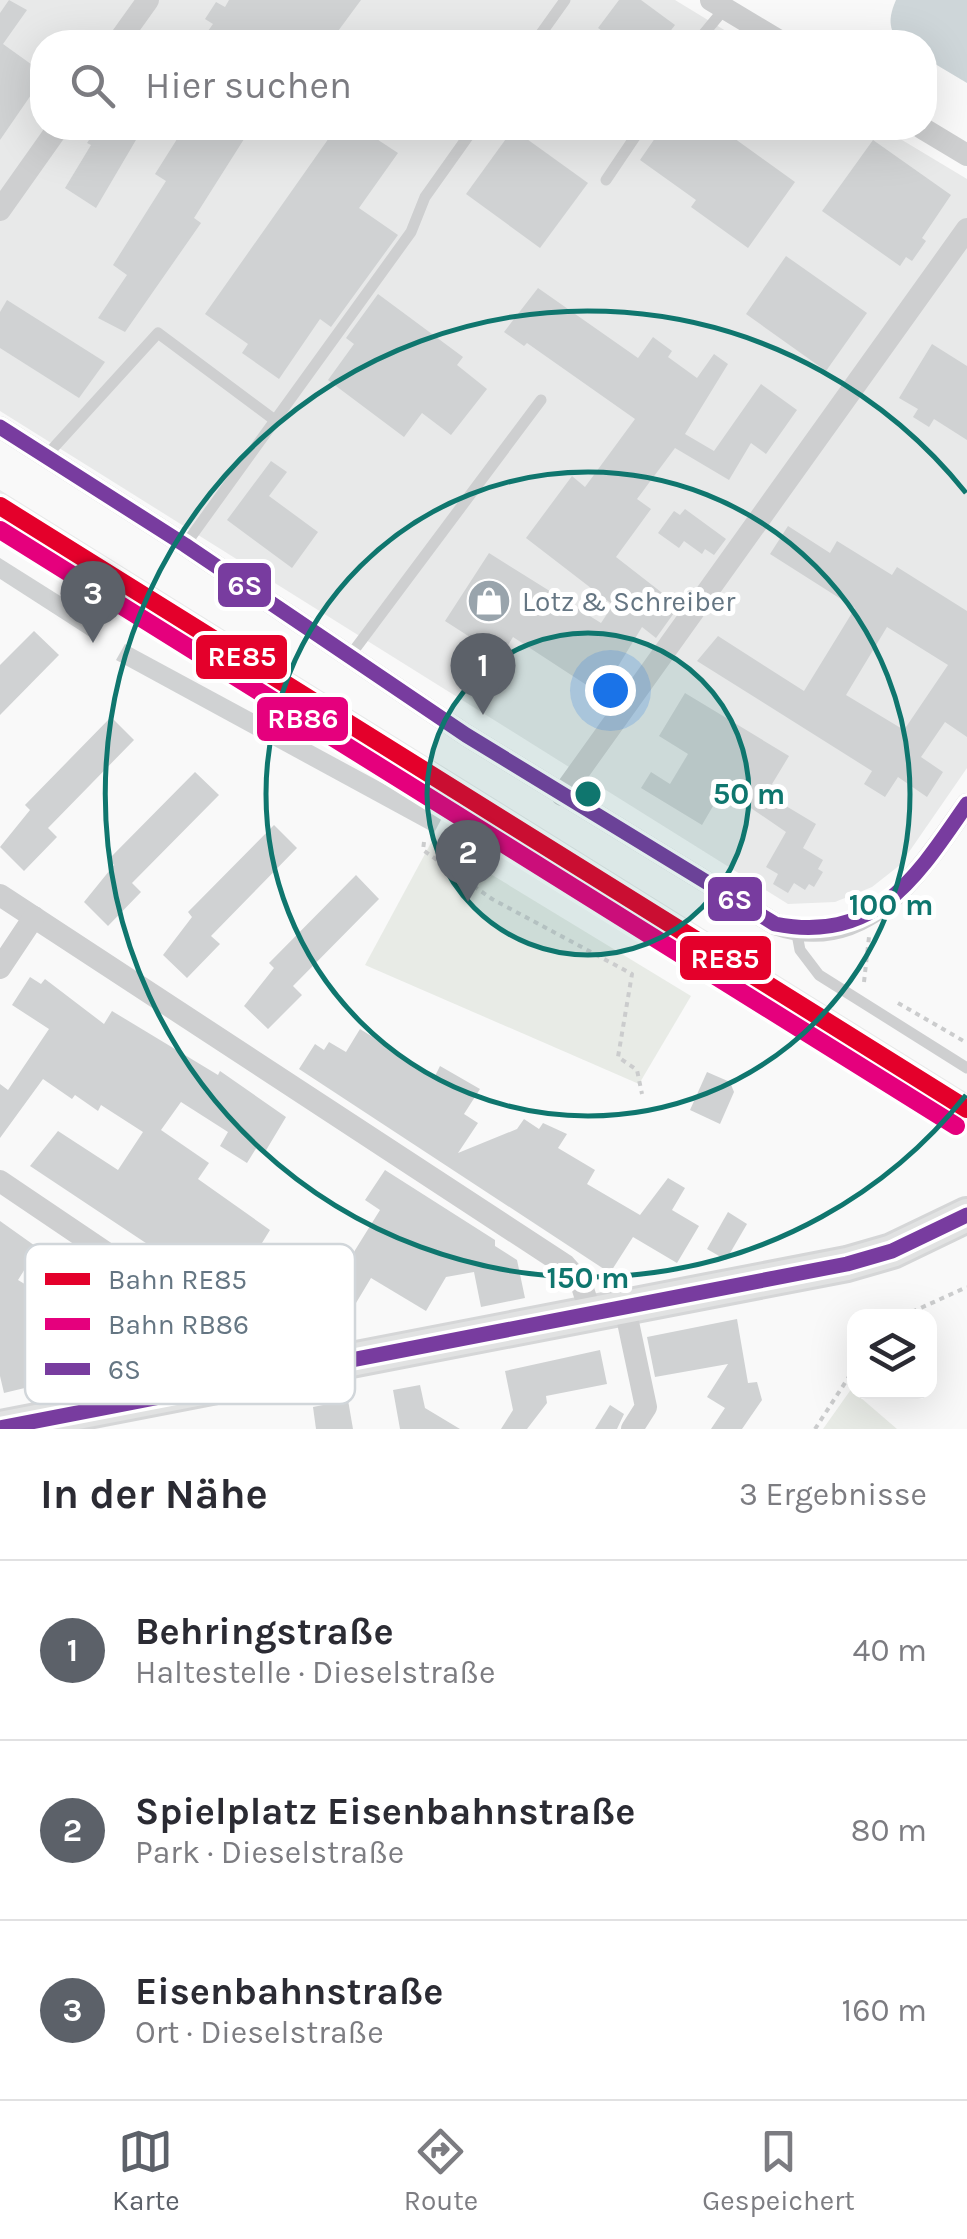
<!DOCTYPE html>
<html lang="de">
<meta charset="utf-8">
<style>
body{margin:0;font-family:Karla,sans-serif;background:#f2f2f3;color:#2b2b33}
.controls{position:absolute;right:30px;bottom:30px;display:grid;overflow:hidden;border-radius:20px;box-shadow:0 10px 40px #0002}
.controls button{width:90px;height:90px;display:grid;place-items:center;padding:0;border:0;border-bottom:2px solid #e1e1e2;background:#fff;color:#2b2b33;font:50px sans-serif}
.you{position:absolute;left:610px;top:690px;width:35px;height:35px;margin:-25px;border:8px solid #fff;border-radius:50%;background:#1a73e8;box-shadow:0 0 0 15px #1a73e833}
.badge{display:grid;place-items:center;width:65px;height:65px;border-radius:50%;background:#5c6169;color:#fff;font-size:32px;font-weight:700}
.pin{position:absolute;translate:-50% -82px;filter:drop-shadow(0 2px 5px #0008)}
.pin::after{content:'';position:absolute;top:52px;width:35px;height:30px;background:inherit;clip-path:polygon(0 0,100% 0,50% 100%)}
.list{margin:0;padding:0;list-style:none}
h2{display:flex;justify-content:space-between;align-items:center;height:130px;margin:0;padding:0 40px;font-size:42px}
h2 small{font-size:32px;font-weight:400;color:#7c7c81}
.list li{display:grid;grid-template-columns:65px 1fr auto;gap:30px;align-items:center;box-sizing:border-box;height:180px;padding:0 40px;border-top:2px solid #e1e1e2}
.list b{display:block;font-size:38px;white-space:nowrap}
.list p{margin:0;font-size:32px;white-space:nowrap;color:#7c7c81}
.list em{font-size:32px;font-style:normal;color:#7c7c81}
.icon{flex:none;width:55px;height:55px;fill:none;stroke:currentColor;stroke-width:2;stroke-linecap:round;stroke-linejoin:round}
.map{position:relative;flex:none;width:967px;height:1429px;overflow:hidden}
.search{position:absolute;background:#fff;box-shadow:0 10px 40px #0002;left:30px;right:30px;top:30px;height:110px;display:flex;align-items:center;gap:25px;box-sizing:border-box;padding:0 35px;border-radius:40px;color:#7c7c81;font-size:38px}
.sheet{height:670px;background:#fff}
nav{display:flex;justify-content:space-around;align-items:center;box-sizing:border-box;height:140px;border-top:2px solid #e1e1e2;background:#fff;font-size:28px;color:#7c7c81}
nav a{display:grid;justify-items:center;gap:5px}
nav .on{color:#5c6169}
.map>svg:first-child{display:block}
</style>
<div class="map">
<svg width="967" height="1429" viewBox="0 0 967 1429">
<rect width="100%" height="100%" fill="#f9f9f9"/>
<!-- built -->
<g fill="#e8e9e9">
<path d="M0,0H675L744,42H42V128H882L967,179V768L900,865L872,887L835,902L788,904L0,411Z"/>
<path d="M0,490L967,1093V1127L0,525Z"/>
</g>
<!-- green -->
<g fill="#e8ebe6">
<path d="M433,839L691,996L639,1084L365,965Z"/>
<path d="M852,1388L854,1392L897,1429H823Z"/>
</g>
<!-- water -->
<path fill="#ced6d9" d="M896,0H967V83L925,58L924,42H901C887,30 889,16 896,0Z"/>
<!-- building -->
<g fill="#d0d2d3" fill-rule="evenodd">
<path d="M9,0L27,10L3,44L42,72V79L0,140V13Z"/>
<path d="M229,0H361L330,42H243L228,33L222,42H200L213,24L205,19L216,2L225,7Z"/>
<path d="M619,0H641L675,25L662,42H618L598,28Z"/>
<path d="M97,128H143L96,208L65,188L91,145L87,143Z"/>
<path d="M184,128H251L194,218L201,223L125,332L98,318L127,275L113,265L166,181L155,174Z"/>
<path d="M336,128H360L398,153L359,208L398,235L331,327L320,319L279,379L242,353L248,344L205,314Z"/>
<path d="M662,128H720L795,182L748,248L691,207L696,200L640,160Z"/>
<path d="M513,129L588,183L540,248L466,194Z"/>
<path d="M873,140L951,195L922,238L926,241L912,261L906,257L900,266L822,211Z"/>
<path d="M786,256L867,313L826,371L746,314Z"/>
<path d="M538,288L638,358L653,337L672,351L668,357L697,378L714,354L728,364L685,434L714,451L761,384L797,410L766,454L751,443L729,480L675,448L637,499L651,509L616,557L679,606L656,638L642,627L617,668L629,676L611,701L513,637L501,657L445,621L489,553L601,623L613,605L526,538L572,476L585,487L635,419L527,343L524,346L504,332Z"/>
<path d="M378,294L463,357L457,365L487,389L451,435L422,413L404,437L328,380L354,344L346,338Z"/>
<path d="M7,300L105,362L79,398L0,348V312Z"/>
<path d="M932,344L967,366V440L934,419L929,427L913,417L918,409L899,398Z"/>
<path d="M271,461L287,472L269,496L318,532L292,568L227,520Z"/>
<path d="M685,509L726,539L714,555L705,549L702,554L684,541L679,548L658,533L674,511L680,515Z"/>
<path d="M788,526L830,553L837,541L892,575L897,567L967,611V737L945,722L921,757L943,772L927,797L898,777L885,797L864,784L872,771L697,661L718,636L804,691L855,608L770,554ZM887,627L948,665L904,730L846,695Z"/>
<path d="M0,558L100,621L90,637L0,579Z"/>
<path d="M34,631L59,655L0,715V665Z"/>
<path d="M125,644L443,816L434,833L116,660Z"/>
<path d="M685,693L789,756L766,794L816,824L803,848L823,860L818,869L823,872L814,887L809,884L805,890L794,883L788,893L773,884L778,874L766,867L786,832L723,789L702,825L641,788L651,772L670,784L688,754L659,736Z"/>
<path d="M111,717L134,740L48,828L57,837L24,871L0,847L30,810L25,805Z"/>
<path d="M195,772L219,795L132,883L141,892L108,926L84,902L114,865L109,859Z"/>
<path d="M274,825L297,848L211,936L220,944L187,978L163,955L192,917L188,912Z"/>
<path d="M356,875L379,899L293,986L302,995L268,1029L244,1006L274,968L269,963Z"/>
<path d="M30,977L41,984L45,979L104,1024L112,1011L218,1075L220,1071L286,1117L265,1152L257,1147L247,1163L220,1146L228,1132L181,1102L161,1130L209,1163L198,1179L270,1230L262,1243L281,1261L250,1313L234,1303L252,1273L204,1245L188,1271L30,1166L58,1131L118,1170L143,1132L101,1105L98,1111L75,1095L72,1099L43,1079L0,1138V1084L8,1090L49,1029L12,1005Z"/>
<path d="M360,1029L435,1076L440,1066L480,1089L464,1114L478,1123L458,1153L517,1129L524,1119L539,1129L543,1123L567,1134L558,1148L595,1170L587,1184L640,1215L668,1178L685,1188L672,1210L699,1226L677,1263L633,1237L610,1273L299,1069L315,1044L324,1050L329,1042L346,1052Z"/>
<path d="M707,1072L730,1082L734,1092L720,1124L690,1110Z"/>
<path d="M385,1170L495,1240V1246L517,1260L525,1298L481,1307L474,1272L446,1277L426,1311L371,1278L341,1328L316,1313L380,1210L365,1200Z"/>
<path d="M728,1212L747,1224L726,1260L707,1249Z"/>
<path d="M0,1221L38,1248L18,1280L58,1304L25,1355L33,1386L4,1393L0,1376Z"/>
<path d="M737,1319L748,1383L757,1382L762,1400L742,1429H711L725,1408L707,1397L728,1364L655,1377L647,1337Z"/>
<path d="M600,1350L607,1384L546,1396L547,1403L527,1429H501L513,1410L505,1371Z"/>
<path d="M420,1385L425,1408L460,1429H400L393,1390Z"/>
<path d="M348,1400L353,1429H316L313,1407Z"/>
<path d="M610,1405L624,1414L617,1429H595Z"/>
</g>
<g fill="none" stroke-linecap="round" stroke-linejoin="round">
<!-- secondary casing -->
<g stroke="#d5d6d7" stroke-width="38">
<path id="secondary" d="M0,1428L847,1264L892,1251L967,1215"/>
</g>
<!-- path -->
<g stroke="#cbcccd" stroke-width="4" stroke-dasharray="5 5" stroke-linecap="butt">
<path d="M424,842L423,850L492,899L632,974L618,1057L637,1070L642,1094"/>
<path d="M864,982L869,937"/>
<path d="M898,1003L967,1043"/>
<path d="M903,1316L967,1287"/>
<path d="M815,1429L854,1369"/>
</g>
<!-- lane -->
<g stroke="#cecfd0" stroke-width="11">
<path d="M535,42L565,0"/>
<path d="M697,42L725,8"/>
<path d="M606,180L641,128"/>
<path d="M46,456L158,333L276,421"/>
<path d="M185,545L411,232L425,197L474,128"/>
<path d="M349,657L541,400"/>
<path d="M796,929L800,950L819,975L967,1068"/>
</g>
<!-- street -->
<g stroke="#cecfd0" stroke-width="22">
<path d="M711,0L781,42"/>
<path d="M118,42L148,0"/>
<path d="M922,128L967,155"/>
<path d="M0,210L58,128"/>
<path d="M0,427L185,545L466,735L775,924C868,956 922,869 967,804"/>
<path d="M562,795L967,229"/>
<path d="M0,895L565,1265L581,1283L591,1314"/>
<path d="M0,968L34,917"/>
<path d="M0,1181L225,1333L241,1356L248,1380"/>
<path d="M625,1308L646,1407L632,1429"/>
</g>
<!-- secondary -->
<use href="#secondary" stroke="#e1e2e2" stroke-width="32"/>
<!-- bus-1 casing -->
<g stroke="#fff" stroke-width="22">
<g id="bus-1">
<path d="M0,427L185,545L466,735L775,924C875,944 916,878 967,804"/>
<path d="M0,1428L847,1264L892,1251L967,1215"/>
</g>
</g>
<!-- bus-1 -->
<use href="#bus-1" stroke="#783c9f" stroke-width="15"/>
<!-- rail-1 casing -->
<g stroke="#fff" stroke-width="25">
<path id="rail-1" d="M0,506L967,1109"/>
</g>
<!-- rail-2 casing -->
<g stroke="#fff" stroke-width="25">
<path id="rail-2" d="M0,530L956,1126"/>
</g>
<!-- rail-1 -->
<use href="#rail-1" stroke="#e4002b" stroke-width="18"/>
<!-- rail-2 -->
<use href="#rail-2" stroke="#e5007d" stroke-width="18"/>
</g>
<!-- distance rings -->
<circle cx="588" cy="794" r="161" fill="#0f766e" fill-opacity=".12"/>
<g fill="none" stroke="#0f766e" stroke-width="5">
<circle cx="588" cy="794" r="161"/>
<circle cx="588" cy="794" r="322"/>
<path d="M966 1095A483 483 0 1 1 966 493"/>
</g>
<!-- icons -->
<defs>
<g id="shop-disc" transform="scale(2.25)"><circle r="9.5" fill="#99a4ac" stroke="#fff"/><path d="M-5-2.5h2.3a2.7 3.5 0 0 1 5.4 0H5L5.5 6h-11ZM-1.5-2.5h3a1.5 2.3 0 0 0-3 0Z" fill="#fff"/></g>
</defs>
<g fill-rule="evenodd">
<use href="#shop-disc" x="489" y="601"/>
</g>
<g text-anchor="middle" stroke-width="10" stroke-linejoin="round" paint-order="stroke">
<!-- poi labels -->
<g font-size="28" fill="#657683" stroke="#fff" text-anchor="start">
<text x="522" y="611">Lotz &amp; Schreiber</text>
</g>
</g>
<!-- legend -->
<rect x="25" y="1244" width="330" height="160" rx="15" fill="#fff" stroke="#d1d6da" stroke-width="2.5"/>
<rect x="45" y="1273" width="45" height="12" fill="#e4002b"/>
<rect x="45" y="1318" width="45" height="12" fill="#e5007d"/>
<rect x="45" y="1363" width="45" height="12" fill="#783c9f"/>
<g font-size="28" fill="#657683">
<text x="108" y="1289">Bahn RE85</text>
<text x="108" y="1334">Bahn RB86</text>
<text x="108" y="1379">6S</text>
</g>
<circle cx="588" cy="794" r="15" fill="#0f766e" stroke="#fff" stroke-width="5"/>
<g font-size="30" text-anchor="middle" font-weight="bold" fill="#0f766e" stroke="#fff" stroke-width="10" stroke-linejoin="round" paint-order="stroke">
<text x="749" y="804">50 m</text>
<text x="891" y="915">100 m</text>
<text x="588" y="1288">150 m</text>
</g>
<g stroke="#fff" stroke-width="4">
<rect x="216" y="561" width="57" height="48" rx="10" fill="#783c9f"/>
<rect x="194" y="633" width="95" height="48" rx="10" fill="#e4002b"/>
<rect x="255" y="695" width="95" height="48" rx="10" fill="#e5007d"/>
<rect x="706" y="875" width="58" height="48" rx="10" fill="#783c9f"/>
<rect x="678" y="934" width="95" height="48" rx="10" fill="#e4002b"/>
</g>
<g font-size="28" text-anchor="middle" font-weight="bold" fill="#fff">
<text x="245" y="595">6S</text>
<text x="242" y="666">RE85</text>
<text x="303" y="728">RB86</text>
<text x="735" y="909">6S</text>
<text x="725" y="968">RE85</text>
</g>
</svg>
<div class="controls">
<button><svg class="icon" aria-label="layers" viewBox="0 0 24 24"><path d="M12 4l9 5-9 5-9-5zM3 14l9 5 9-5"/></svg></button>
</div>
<div class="you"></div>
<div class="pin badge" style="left:483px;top:715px">1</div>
<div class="pin badge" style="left:468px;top:902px">2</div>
<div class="pin badge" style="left:93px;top:643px">3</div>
<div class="search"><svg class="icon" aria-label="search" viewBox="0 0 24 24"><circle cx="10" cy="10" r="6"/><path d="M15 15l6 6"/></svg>Hier suchen</div>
</div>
<section class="sheet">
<h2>In der Nähe<small>3 Ergebnisse</small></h2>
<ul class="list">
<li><span class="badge">1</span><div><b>Behringstraße</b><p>Haltestelle · Dieselstraße</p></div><em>40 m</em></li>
<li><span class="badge">2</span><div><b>Spielplatz Eisenbahnstraße</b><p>Park · Dieselstraße</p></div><em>80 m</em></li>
<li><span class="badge">3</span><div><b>Eisenbahnstraße</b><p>Ort · Dieselstraße</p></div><em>160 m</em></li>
</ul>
</section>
<nav>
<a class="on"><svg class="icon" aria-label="map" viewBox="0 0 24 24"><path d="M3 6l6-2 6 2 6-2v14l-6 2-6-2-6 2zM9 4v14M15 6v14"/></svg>Karte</a>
<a><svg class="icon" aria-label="directions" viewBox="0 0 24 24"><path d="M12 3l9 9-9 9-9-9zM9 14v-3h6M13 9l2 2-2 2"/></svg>Route</a>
<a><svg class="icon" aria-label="saved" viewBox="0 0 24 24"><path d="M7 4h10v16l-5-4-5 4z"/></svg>Gespeichert</a>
</nav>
